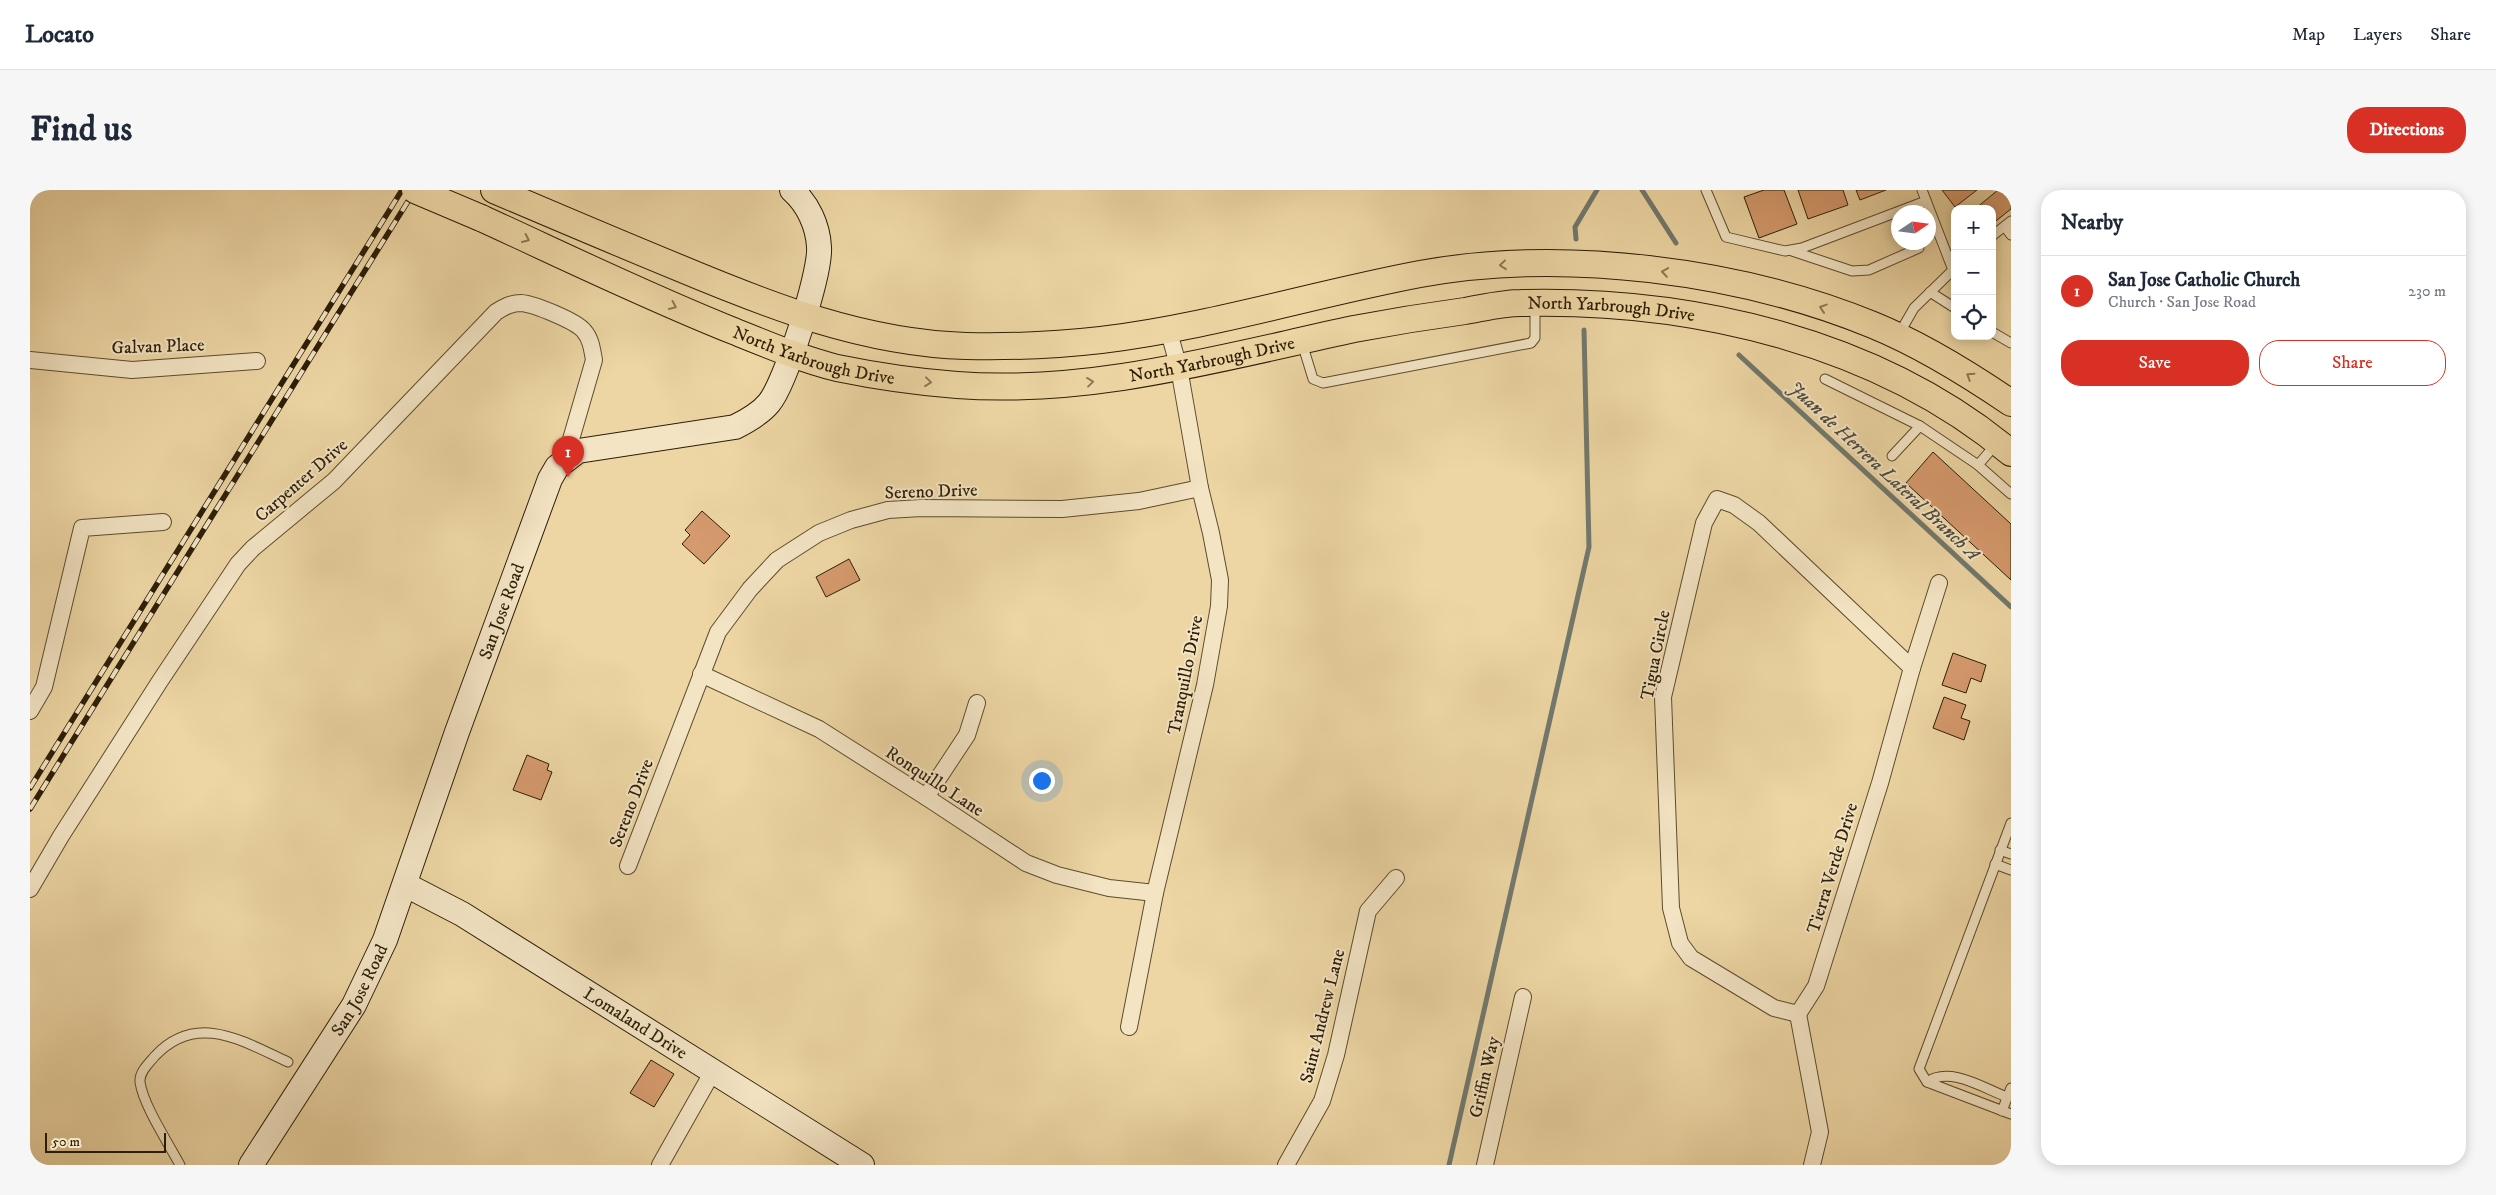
<!DOCTYPE html>
<meta charset="utf-8">
<style>
body{margin:0;font-family:"IM FELL DW Pica",serif;background:#f6f6f7;color:#1f2937}
.controls{position:absolute;right:15px;top:15px;display:grid;overflow:hidden;border-radius:10px;box-shadow:0 2px 12px #0003}
.controls button{width:45px;height:45px;display:grid;place-items:center;padding:0;border:0;border-bottom:1px solid #e0e1e3;background:#fff;color:#1f2937;font:25px sans-serif}
.compass{position:absolute;left:1861px;top:15px;width:45px;height:45px;border-radius:50%;background:#fff;box-shadow:0 2px 12px #0003;rotate:77deg}
.scale{position:absolute;left:15px;bottom:12px;width:121px;box-sizing:border-box;padding-left:5px;border:2px solid #2d1e07;border-top:0;font-size:14px;line-height:18px;white-space:nowrap;color:#2d1e07;-webkit-text-stroke:4px #f3e4c4;paint-order:stroke}
.you{position:absolute;left:1011px;top:590px;width:18px;height:18px;margin:-12px;border:4px solid #fff;border-radius:50%;background:#1a73e8;box-shadow:0 0 0 8px #1a73e833}
.badge{display:grid;place-items:center;width:32px;height:32px;border-radius:50%;background:#d93025;color:#fff;font-size:16px;font-weight:700}
.pin{position:absolute;translate:-50% -41px;filter:drop-shadow(0 1px 2px #0008)}
.pin::after{content:'';position:absolute;top:26px;width:18px;height:15px;background:inherit;clip-path:polygon(0 0,100% 0,50% 100%)}
.list{margin:0;padding:0;list-style:none}
h2{display:flex;justify-content:space-between;align-items:center;height:65px;margin:0;padding:0 20px;font-size:21px}
h2 small{font-size:16px;font-weight:400;color:#747a83}
.list li{display:grid;grid-template-columns:32px 1fr auto;gap:15px;align-items:center;box-sizing:border-box;height:70px;padding:0 20px;border-top:1px solid #e0e1e3}
.list b{display:block;font-size:19px;white-space:nowrap}
.list p{margin:0;font-size:16px;white-space:nowrap;color:#747a83}
.list em{font-size:16px;font-style:normal;color:#747a83}
.actions{display:flex;gap:10px;padding:15px 20px}
.actions a{flex:1;padding:11px 0;border:1px solid #d93025;border-radius:20px;text-align:center;font-size:18px;color:#d93025}
.actions .main{background:#d93025;color:#fff}
.icon{flex:none;width:28px;height:28px;fill:none;stroke:currentColor;stroke-width:2;stroke-linecap:round;stroke-linejoin:round}
.map{position:relative;flex:none;width:1981px;height:975px;overflow:hidden;border-radius:20px}
header{display:flex;align-items:center;gap:30px;box-sizing:border-box;height:70px;padding:0 25px;background:#fff;border-bottom:1px solid #e0e1e3}
header strong{font-size:24px}
nav{display:flex;gap:28px;margin-inline-start:auto;font-size:18px}
.intro{display:flex;align-items:center;justify-content:space-between;box-sizing:border-box;height:120px;padding:0 30px}
h1{margin:0;font-size:35px}
.button{padding:12px 22px;border-radius:20px;background:#d93025;color:#fff;font-size:18px;font-weight:700}
main{display:flex;gap:30px;padding:0 30px}
aside{flex:1;background:#fff;border-radius:20px;box-shadow:0 2px 12px #0003}
.map>svg:first-child{display:block}
</style>
<header>
<strong>Locato</strong>
<nav><a>Map</a><a>Layers</a><a>Share</a></nav>
</header>
<div class="intro"><h1>Find us</h1><a class="button">Directions</a></div>
<main>
<div class="map">
<svg width="1981" height="975" viewBox="0 0 1981 975">
<rect width="100%" height="100%" fill="#edd6a4"/>
<filter id="stains"><feTurbulence type="fractalNoise" baseFrequency=".004" numOctaves="4"/><feColorMatrix values="0 0 0 0 .2 0 0 0 0 .09 0 0 0 0 .02 0 0 0 .5 -.17"/></filter>
<radialGradient id="worn" r=".72"><stop offset=".6" stop-color="#630" stop-opacity="0"/><stop offset="1" stop-color="#630" stop-opacity=".3"/></radialGradient>
<g fill="none" stroke-linecap="round" stroke-linejoin="round">
<!-- stream -->
<g stroke="#72796e" stroke-width="5">
<path d="M1612,0L1646,53"/>
<path d="M1546,49L1545,37L1567,0"/>
<path d="M1709,165L1981,417"/>
<path d="M1419,975L1559,357L1554,140"/>
</g>
</g>
<!-- building -->
<g fill="#d59a6d" stroke="#2d1e07">
<path d="M1734,0H1754L1767,34L1729,48L1714,7Z"/>
<path d="M1768,0H1813L1818,15L1778,29Z"/>
<path d="M1826,0H1856L1830,10Z"/>
<path d="M1912,0H1947L1925,17Z"/>
<path d="M1968,0H1981V19L1962,34V19H1945Z"/>
<path d="M1903,262L1981,334V390L1876,293Z"/>
<path d="M672,321L700,346L674,374L652,354L660,345L655,340Z"/>
<path d="M819,369L830,390L796,407L786,387Z"/>
<path d="M1923,463L1956,475L1951,492L1941,488L1936,503L1912,495Z"/>
<path d="M1914,507L1936,515L1931,528L1940,531L1934,550L1903,538Z"/>
<path d="M497,565L519,574L517,580L522,582L511,610L483,600Z"/>
<path d="M621,870L644,884L624,917L600,903Z"/>
</g>
<g fill="none" stroke-linecap="round" stroke-linejoin="round">
<!-- lane casing -->
<g stroke="#5d4c2e" stroke-width="11">
<g id="lane">
<path d="M1676,0L1696,47L1755,61L1772,58L1896,11"/>
<path d="M1892,0L1923,80"/>
<path d="M1975,37L1981,45"/>
<path d="M1962,46L1981,31"/>
<path d="M1762,61L1822,81L1839,80L1889,58"/>
<path d="M1900,102L1925,118"/>
<path d="M1962,142L1981,153"/>
<path d="M1869,144L1884,118L1925,78"/>
<path d="M1272,153L1283,189L1293,193L1501,153L1505,148V116"/>
<path d="M1795,189L1890,236"/>
<path d="M1862,266L1890,236L1948,275L1966,254"/>
<path d="M1948,275L1981,304"/>
<path d="M1981,633L1889,879L1897,892L1981,924"/>
<path d="M1970,660L1981,664"/>
<path d="M1965,674L1981,680"/>
<path d="M1897,892C1920,876 1953,898 1977,907"/>
<path d="M1972,921L1981,898"/>
<path d="M150,975C139,954 113,915 110,892C109,882 119,873 125,866C167,821 214,852 258,872"/>
</g>
</g>
<!-- street casing -->
<g stroke="#5d4c2e" stroke-width="18">
<g id="street">
<path d="M0,170L102,180L227,171"/>
<path d="M671,484L789,539L896,607L996,673L1027,685L1079,698L1125,703"/>
<path d="M0,521L14,497L52,338L133,332"/>
<path d="M896,607L937,545L947,513"/>
<path d="M598,676L688,442L720,399L747,370L789,343L821,330L858,320L891,318L1032,319L1109,311L1170,298"/>
<path d="M0,699L31,646L130,491L208,374L223,358L304,291L466,122C474,117 481,113 491,113C504,114 546,131 554,141C561,149 562,159 564,170L535,270"/>
<path d="M1768,824L1744,818L1661,768L1650,753L1641,718L1633,507L1674,333L1687,309L1704,315L1729,333L1882,478"/>
<path d="M1099,837L1125,703L1175,495L1189,416L1190,390L1181,343L1170,298L1149,178L1138,139"/>
<path d="M630,975L682,883"/>
<path d="M1256,975L1292,911L1306,865L1338,721L1366,688"/>
<path d="M1455,975L1493,807"/>
<path d="M1782,975L1790,942L1768,824L1786,796L1850,593L1882,478L1909,393"/>
</g>
</g>
<!-- secondary casing -->
<g stroke="#2d1e07" stroke-width="26">
<g id="secondary">
<path id="s1" d="M376,695L432,724L832,975"/>
<path id="s2" d="M221,975L324,815L355,750L427,542L520,289L527,277L548,261L705,237C717,231 730,224 739,213C755,194 791,83 789,57C788,36 778,14 762,0"/>
</g>
</g>
<!-- primary casing -->
<g stroke="#2d1e07" stroke-width="28">
<g id="primary">
<path d="M464,0C525,26 586,52 647,77C740,116 834,153 936,156C981,157 1027,155 1071,150C1179,137 1284,104 1390,84C1533,58 1709,80 1843,135C1892,155 1937,183 1981,213"/>
<path id="s3" d="M451,28C534,66 616,106 701,140C736,154 771,169 807,178C846,186 887,192 927,195C1062,205 1193,167 1324,139C1361,132 1398,126 1435,121C1453,118 1472,113 1491,113C1662,109 1847,151 1981,263"/>
</g>
</g>
<!-- lane -->
<use href="#lane" stroke="#f3e4c4" stroke-width="9"/>
<!-- street -->
<use href="#street" stroke="#f3e4c4" stroke-width="16"/>
<!-- secondary -->
<use href="#secondary" stroke="#f3e4c4" stroke-width="24"/>
<!-- primary -->
<use href="#primary" stroke="#edd6a4" stroke-width="26"/>
<!-- rail casing -->
<g stroke="#2d1e07" stroke-width="5.5">
<g id="rail">
<path d="M0,598L372,0"/>
<path d="M0,619L385,0"/>
</g>
</g>
<!-- rail -->
<use href="#rail" stroke="#f3e4c4" stroke-width="4" stroke-dasharray="11" stroke-linecap="butt"/>
<!-- primary-bridge casing -->
<g stroke="#2d1e07" stroke-width="28" stroke-linecap="butt">
<path id="primary-bridge" d="M385,0L451,28"/>
</g>
<!-- primary-bridge -->
<use href="#primary-bridge" stroke="#edd6a4" stroke-width="26"/>
</g>
<!-- one-way arrows -->
<defs><path id="oneway-chevron" d="M-2-3.5L2.5 0L-2 3.5" fill="none" stroke-width="1.6" stroke-linecap="round" stroke-linejoin="round" transform="scale(1.25)"/></defs>
<g stroke="#8d7a56">
<use href="#oneway-chevron" transform="translate(496 49) rotate(25)"/>
<use href="#oneway-chevron" transform="translate(1473 75) rotate(174)"/>
<use href="#oneway-chevron" transform="translate(1635 82) rotate(-171)"/>
<use href="#oneway-chevron" transform="translate(643 116) rotate(25)"/>
<use href="#oneway-chevron" transform="translate(1793 118) rotate(-162)"/>
<use href="#oneway-chevron" transform="translate(1940 186) rotate(-147)"/>
<use href="#oneway-chevron" transform="translate(898 192) rotate(7)"/>
<use href="#oneway-chevron" transform="translate(1060 192) rotate(-7)"/>
</g>
<g text-anchor="middle" stroke-width="4" stroke-linejoin="round" paint-order="stroke">
<!-- street labels -->
<g font-size="18" fill="#2d1e07" stroke="#f3e4c4">
<text dy="6" stroke="none"><textPath href="#s3" startOffset="1170">North Yarbrough Drive</textPath></text>
<text transform="translate(128 156) rotate(-2)" y="6">Galvan Place</text>
<text dy="6" stroke="none"><textPath href="#s3" startOffset="361">North Yarbrough Drive</textPath></text>
<text dy="6" stroke="none"><textPath href="#s3" startOffset="765">North Yarbrough Drive</textPath></text>
<text transform="translate(271 290) rotate(-41)" y="6">Carpenter Drive</text>
<text transform="translate(901 301) rotate(-2)" y="6">Sereno Drive</text>
<text dy="6" stroke="none"><textPath href="#s2" startOffset="611">San Jose Road</textPath></text>
<text transform="translate(1625 465) rotate(-79)" y="6">Tigua Circle</text>
<text transform="translate(1155 485) rotate(-79)" y="6">Tranquillo Drive</text>
<text transform="translate(905 591) rotate(33)" y="6">Ronquillo Lane</text>
<text transform="translate(601 613) rotate(-69)" y="6">Sereno Drive</text>
<text transform="translate(1802 678) rotate(-73)" y="6">Tierra Verde Drive</text>
<text dy="6" stroke="none"><textPath href="#s2" startOffset="206">San Jose Road</textPath></text>
<text transform="translate(1292 826) rotate(-76)" y="6">Saint Andrew Lane</text>
<text dy="6" stroke="none"><textPath href="#s1" startOffset="268">Lomaland Drive</textPath></text>
<text transform="translate(1454 887) rotate(-77)" y="6">Griffin Way</text>
</g>
<!-- water labels -->
<g font-size="19" font-style="italic" fill="#504c3b" stroke="#f3e4c4">
<text transform="translate(1855 280) rotate(43)" y="7">Juan de Herrera Lateral Branch A</text>
</g>
</g>
<rect width="100%" height="100%" filter="url(#stains)"/>
<rect width="100%" height="100%" fill="url(#worn)"/>
</svg>
<div class="controls">
<button>+</button>
<button>−</button>
<button><svg class="icon" aria-label="locate" viewBox="0 0 24 24"><circle cx="12" cy="12" r="6"/><path d="M12 2v4M12 18v4M2 12h4M18 12h4"/></svg></button>
</div>
<svg class="compass" viewBox="-18 -18 36 36"><path d="M0-13l5 13h-10z" fill="#e53935"/><path d="M0 13l5-13h-10z" fill="#747a83"/></svg>
<div class="scale">50 m</div>
<div class="you"></div>
<div class="pin badge" style="left:538px;top:287px">1</div>
</div>
<aside>
<h2>Nearby<small></small></h2>
<ul class="list">
<li><span class="badge">1</span><div><b>San Jose Catholic Church</b><p>Church · San Jose Road</p></div><em>230 m</em></li>
</ul>
<div class="actions"><a class="main">Save</a><a>Share</a></div>
</aside>
</main>
